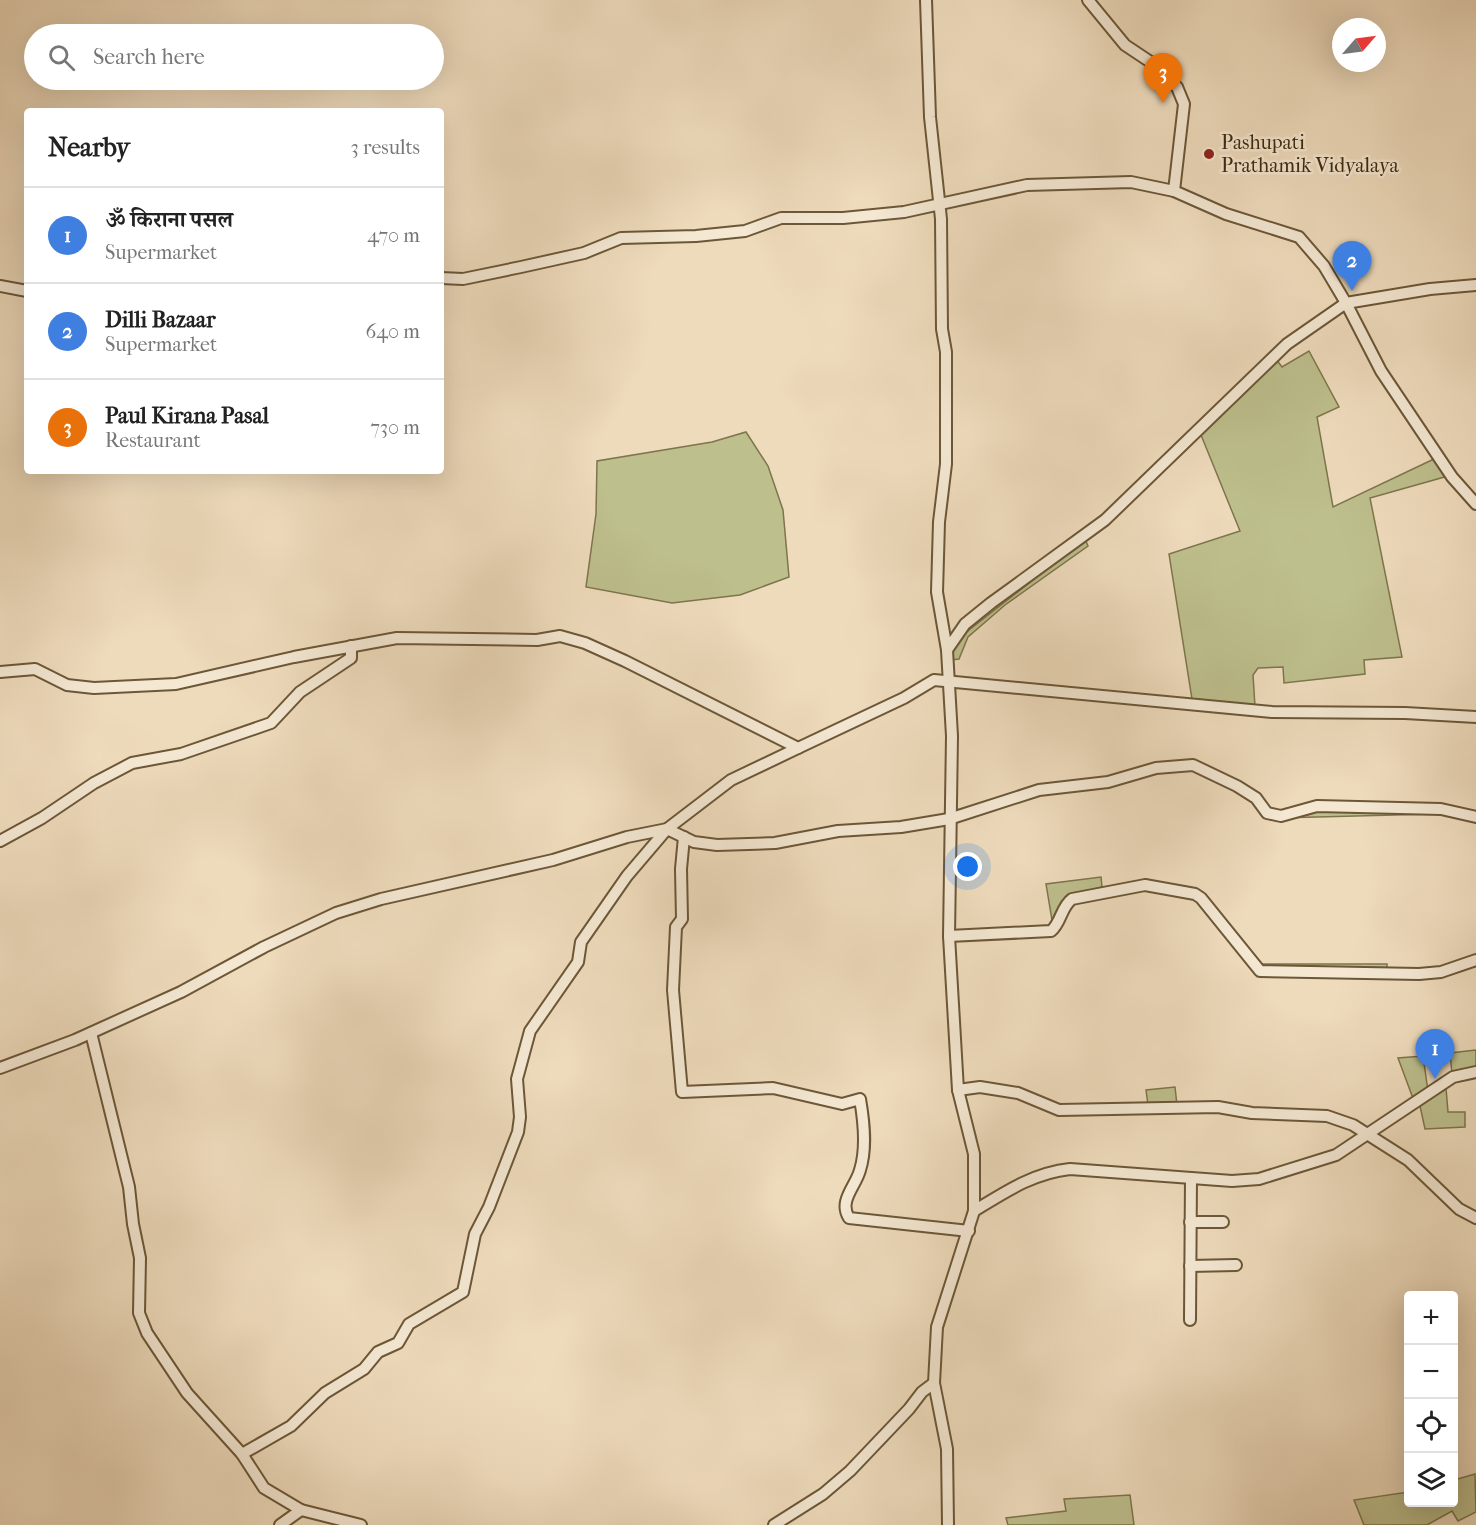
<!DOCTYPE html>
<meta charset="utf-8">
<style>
body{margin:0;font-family:"IM FELL French Canon","Noto Serif Devanagari",serif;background:#f6f6f6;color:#222}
.controls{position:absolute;right:18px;bottom:18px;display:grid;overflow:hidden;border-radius:6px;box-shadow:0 6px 24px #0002}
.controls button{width:54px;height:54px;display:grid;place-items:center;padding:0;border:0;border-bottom:2px solid #e0e0e0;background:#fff;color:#222;font:30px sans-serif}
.compass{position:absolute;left:1332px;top:18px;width:54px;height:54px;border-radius:50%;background:#fff;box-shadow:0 6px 24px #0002;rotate:62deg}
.you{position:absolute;left:968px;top:867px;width:21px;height:21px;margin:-15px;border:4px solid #fff;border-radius:50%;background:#1a73e8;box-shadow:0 0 0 9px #1a73e833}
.badge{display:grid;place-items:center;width:39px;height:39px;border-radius:50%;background:#b45309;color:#fff;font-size:20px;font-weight:700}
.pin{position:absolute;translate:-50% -50px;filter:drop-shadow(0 2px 3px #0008)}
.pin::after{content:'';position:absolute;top:32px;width:21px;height:18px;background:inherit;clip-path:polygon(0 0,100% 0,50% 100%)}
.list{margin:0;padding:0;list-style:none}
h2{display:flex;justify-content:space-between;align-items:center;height:78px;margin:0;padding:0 24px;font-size:26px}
h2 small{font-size:20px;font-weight:400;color:#767676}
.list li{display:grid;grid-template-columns:39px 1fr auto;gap:18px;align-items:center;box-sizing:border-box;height:96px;padding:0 24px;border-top:2px solid #e0e0e0}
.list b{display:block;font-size:22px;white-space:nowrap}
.list p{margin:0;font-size:20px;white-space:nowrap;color:#767676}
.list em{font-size:20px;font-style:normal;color:#767676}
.icon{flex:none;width:33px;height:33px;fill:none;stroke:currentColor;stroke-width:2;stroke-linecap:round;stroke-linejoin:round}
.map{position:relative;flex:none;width:1476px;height:1525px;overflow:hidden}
.search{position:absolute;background:#fff;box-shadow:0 6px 24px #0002;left:24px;top:24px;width:420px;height:66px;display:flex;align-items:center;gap:15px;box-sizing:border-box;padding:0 21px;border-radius:33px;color:#767676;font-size:22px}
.panel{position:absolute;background:#fff;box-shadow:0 6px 24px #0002;left:24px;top:108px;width:420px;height:366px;border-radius:6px}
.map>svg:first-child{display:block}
</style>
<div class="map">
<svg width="1476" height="1525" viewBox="0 0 1476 1525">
<rect width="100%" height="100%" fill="#eedbbc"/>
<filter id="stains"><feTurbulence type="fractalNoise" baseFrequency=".00333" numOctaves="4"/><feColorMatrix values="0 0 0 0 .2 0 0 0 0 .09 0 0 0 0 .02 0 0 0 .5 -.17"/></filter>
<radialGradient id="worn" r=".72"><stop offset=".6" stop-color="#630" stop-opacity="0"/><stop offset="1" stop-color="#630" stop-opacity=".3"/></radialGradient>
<!-- green -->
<g fill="#bdbf8d" stroke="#7e754c" stroke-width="1.5">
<path d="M1309,351L1339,407L1317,417L1333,507L1436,458L1448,476L1370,498L1402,657L1364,660L1365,674L1284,683L1283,667L1258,668L1253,675L1255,707L1192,699L1169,554L1240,531L1201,435L1276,359L1282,367Z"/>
<path d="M746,432L768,466L783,510L789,577L740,595L672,603L586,587L596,514L597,461L712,442Z"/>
<path d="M1085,539L1088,546L1005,605L968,637L959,659L951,660L950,652L964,634Z"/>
<path d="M1322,811L1434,814L1278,818Z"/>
<path d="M1101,877L1102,887L1071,895L1053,926L1046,884Z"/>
<path d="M1258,964H1387V970L1264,969Z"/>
<path d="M1476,1050V1068L1452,1074L1450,1053Z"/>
<path d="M1423,1056L1428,1091L1414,1101L1398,1058Z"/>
<path d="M1175,1087L1177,1105H1148L1146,1090Z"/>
<path d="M1446,1088L1448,1112H1465V1127L1425,1129L1420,1106Z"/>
<path d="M1475,1474L1476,1512L1458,1521L1452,1511L1427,1525H1364L1354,1500L1408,1492V1502H1454V1480Z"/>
<path d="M1130,1495L1134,1525H1008L1006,1518L1066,1511L1064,1499Z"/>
</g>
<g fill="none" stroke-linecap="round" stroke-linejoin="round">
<!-- minor casing -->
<g stroke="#6c5737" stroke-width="14">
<g id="minor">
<path d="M926,0L930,117L941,219L942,329L946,352V464L939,522L937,592L947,650L952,736L949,936L958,1090L974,1154V1211L937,1327L934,1383L947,1449L948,1525"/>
<path d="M1088,0L1125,45L1158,67L1177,87L1184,104L1174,191L1226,214L1299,237L1324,266L1346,303L1430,289L1476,285"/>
<path d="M441,278L463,279L521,267L584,253L621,238L696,236L745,231L781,218H843L904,212L1027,185L1131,182L1174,191"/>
<path d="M0,286L27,291"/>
<path d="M947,650L965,624L991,603L1105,520L1287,344L1346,303L1381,371L1452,477L1476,504"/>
<path d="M0,672L35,669L67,685L94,688L176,684L294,657L397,638L537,640L560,636L585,643L625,661L798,748L904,698L934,680L1272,712L1405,713L1476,717"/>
<path d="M684,837L681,869L682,919L676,927L673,990L682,1092L773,1088L842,1104L860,1099C864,1122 867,1148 860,1170C856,1186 838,1201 849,1218L969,1231"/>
<path d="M0,841L42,818L94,783L132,763L181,754L271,723L300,692L351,658V646"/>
<path d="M949,936L1051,931C1061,923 1061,907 1072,899L1145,885L1195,894L1201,898L1260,971L1419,974L1441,972L1476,960"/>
<path d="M91,1033L129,1187L133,1224L140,1258L139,1313L147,1333L187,1393L242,1454L264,1488L301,1510"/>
<path d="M0,1068L75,1040L181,992L264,947L336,913L381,899L553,860L627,837L667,829L694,842L717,845L775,843L838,831L901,827L949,819L1039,790L1108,782L1156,768L1193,765L1237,786L1256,798L1267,813L1281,816L1317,806L1441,809L1476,817"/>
<path d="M958,1090L980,1087L1018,1093L1059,1110L1218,1107L1252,1113L1327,1116L1353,1125L1408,1160L1459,1209L1476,1218"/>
<path d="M974,1211C1005,1192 1033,1173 1070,1169L1232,1181L1259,1179L1336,1155L1453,1077L1476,1072"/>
<path d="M1190,1222H1223"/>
<path d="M1190,1266L1236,1265"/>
<path d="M1190,1320L1191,1178"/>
<path d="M242,1454L291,1426L325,1393L364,1369L378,1352L398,1343L409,1324L463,1292L475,1234L489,1207L518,1132L520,1117L517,1079L530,1031L578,962L581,942L627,876L667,829L731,780L798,748"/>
<path d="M280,1525L301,1510L361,1525"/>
<path d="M774,1525L823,1494L850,1471L909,1409L922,1392L934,1383"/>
</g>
</g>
<!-- minor -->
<use href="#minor" stroke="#f4e8d3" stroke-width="10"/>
</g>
<!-- markers -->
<circle fill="#8f2418" stroke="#f4e8d3" stroke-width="2" cx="1209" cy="154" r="6"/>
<g text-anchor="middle" stroke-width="5" stroke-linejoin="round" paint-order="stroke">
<!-- poi labels -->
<g font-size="20" fill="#402b0b" stroke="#f4e8d3" text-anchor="start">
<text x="1221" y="149">Pashupati<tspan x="1221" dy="23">Prathamik Vidyalaya</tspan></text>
</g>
</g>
<rect width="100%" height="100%" filter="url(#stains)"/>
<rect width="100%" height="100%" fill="url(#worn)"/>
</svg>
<div class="controls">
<button>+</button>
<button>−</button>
<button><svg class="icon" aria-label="locate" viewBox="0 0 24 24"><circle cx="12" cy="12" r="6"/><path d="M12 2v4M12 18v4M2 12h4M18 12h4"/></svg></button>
<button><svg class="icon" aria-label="layers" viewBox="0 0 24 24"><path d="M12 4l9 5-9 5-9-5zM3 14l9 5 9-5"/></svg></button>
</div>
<svg class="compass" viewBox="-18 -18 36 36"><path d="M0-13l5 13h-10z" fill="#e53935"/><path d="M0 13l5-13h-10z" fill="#767676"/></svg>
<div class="you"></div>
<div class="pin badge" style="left:1435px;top:1079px;background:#3f7fe0">1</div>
<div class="pin badge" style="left:1352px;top:291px;background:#3f7fe0">2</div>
<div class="pin badge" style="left:1163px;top:103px;background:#e8710a">3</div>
<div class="search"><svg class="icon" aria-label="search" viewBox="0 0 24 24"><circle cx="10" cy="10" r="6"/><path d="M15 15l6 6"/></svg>Search here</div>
<section class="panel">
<h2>Nearby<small>3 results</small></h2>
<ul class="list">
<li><span class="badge" style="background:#3f7fe0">1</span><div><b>ॐ किराना पसल</b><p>Supermarket</p></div><em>470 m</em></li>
<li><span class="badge" style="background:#3f7fe0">2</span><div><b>Dilli Bazaar</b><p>Supermarket</p></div><em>640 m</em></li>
<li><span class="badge" style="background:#e8710a">3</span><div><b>Paul Kirana Pasal</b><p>Restaurant</p></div><em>730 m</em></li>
</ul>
</section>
</div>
